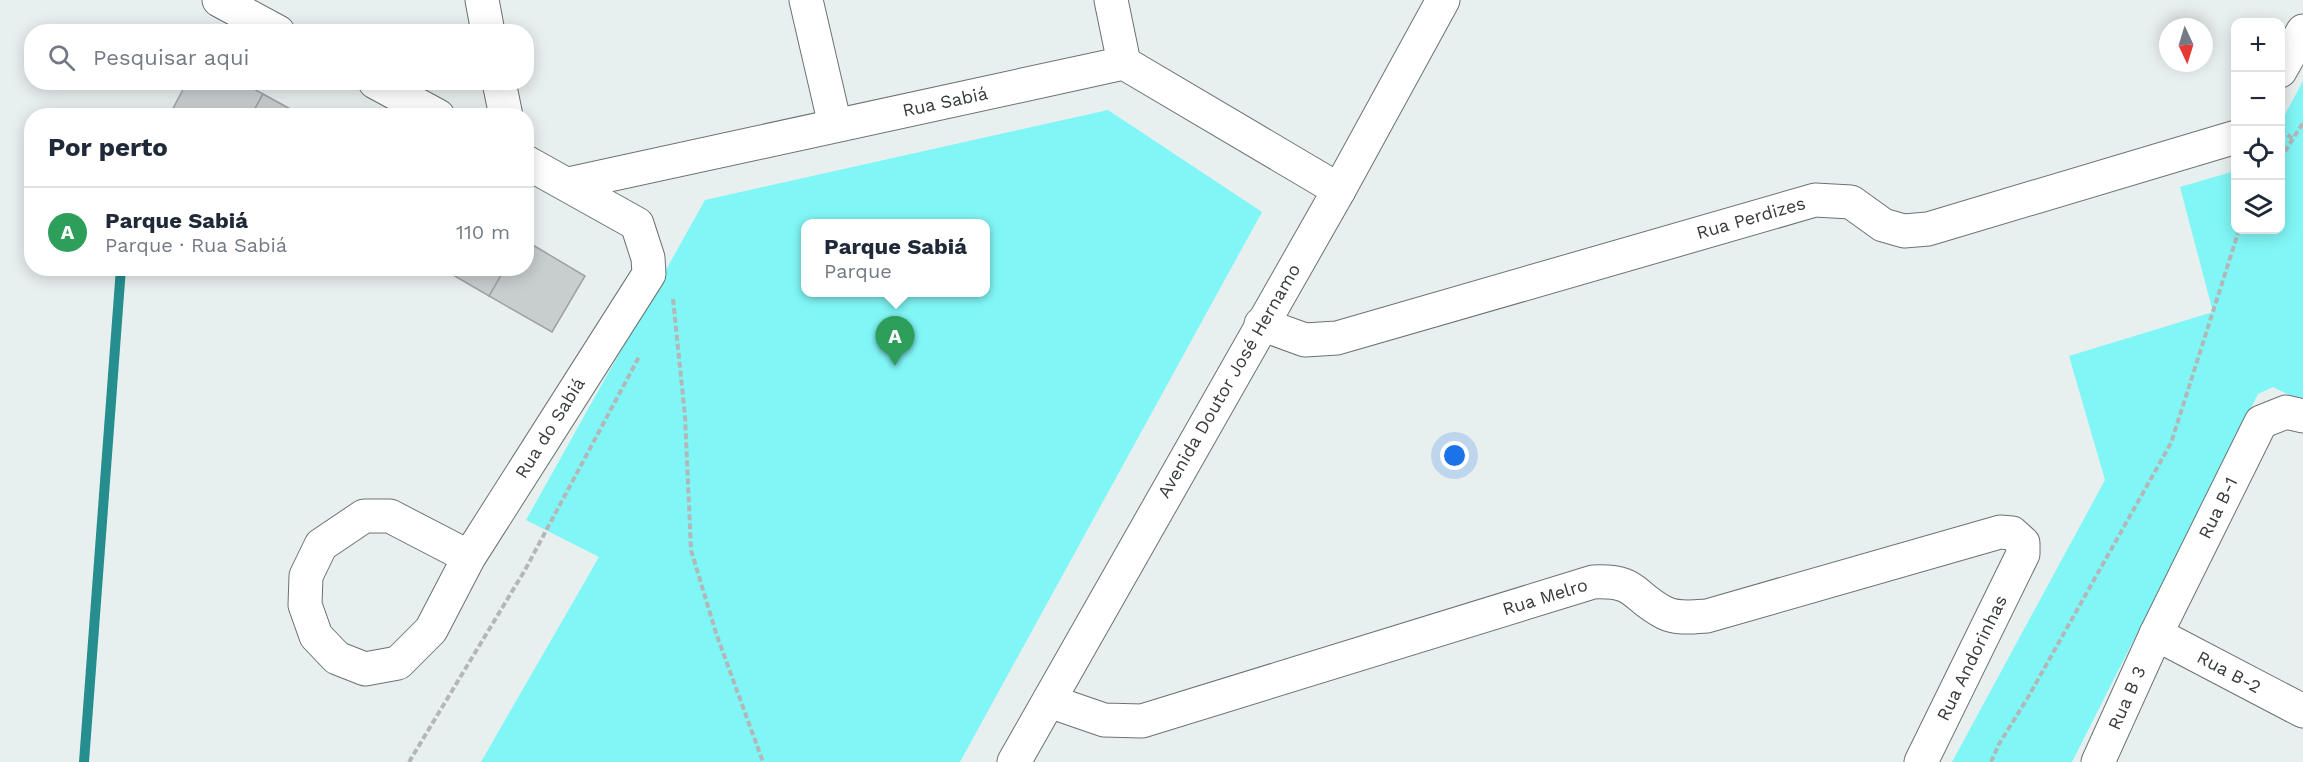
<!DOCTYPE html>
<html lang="pt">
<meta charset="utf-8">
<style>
body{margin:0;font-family:"Work Sans",sans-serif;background:#f2f2f3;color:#1f2937}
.controls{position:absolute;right:18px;top:18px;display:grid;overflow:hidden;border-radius:12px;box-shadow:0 3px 15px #0003}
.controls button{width:54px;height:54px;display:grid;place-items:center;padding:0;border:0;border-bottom:2px solid #e0e1e3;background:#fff;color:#1f2937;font:30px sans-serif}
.compass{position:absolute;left:2159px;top:18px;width:54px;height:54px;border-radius:50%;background:#fff;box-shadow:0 3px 15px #0003;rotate:176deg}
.you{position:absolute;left:1455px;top:456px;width:21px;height:21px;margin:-15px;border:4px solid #fff;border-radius:50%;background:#1a73e8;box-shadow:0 0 0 9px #1a73e833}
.badge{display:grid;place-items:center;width:39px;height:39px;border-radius:50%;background:#0f766e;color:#fff;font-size:20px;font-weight:700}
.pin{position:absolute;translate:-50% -50px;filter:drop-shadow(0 2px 3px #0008)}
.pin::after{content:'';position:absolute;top:32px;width:21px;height:18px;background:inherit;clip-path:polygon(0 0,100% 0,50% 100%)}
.popup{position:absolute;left:801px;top:219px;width:189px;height:78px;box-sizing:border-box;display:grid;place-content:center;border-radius:12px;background:#fff;filter:drop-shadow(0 2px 4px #0005);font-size:20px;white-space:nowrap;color:#747a83}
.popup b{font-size:22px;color:#1f2937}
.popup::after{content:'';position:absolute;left:50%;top:100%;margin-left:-12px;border:12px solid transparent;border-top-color:#fff}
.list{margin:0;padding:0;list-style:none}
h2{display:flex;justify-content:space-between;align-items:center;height:78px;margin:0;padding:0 24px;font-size:26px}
h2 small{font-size:20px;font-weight:400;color:#747a83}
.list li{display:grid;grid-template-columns:39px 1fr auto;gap:18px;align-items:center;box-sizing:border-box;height:90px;padding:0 24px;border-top:2px solid #e0e1e3}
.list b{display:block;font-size:22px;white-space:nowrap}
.list p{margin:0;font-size:20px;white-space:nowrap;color:#747a83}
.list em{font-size:20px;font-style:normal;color:#747a83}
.icon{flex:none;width:33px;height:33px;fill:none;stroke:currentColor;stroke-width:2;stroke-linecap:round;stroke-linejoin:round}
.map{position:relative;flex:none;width:2303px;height:762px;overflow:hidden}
.search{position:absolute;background:#fff;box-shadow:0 3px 15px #0003;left:24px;top:24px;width:510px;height:66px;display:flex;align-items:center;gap:15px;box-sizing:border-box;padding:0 21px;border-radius:24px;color:#747a83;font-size:22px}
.panel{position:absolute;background:#fff;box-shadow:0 3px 15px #0003;left:24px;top:108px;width:510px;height:168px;border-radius:24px}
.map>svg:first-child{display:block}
</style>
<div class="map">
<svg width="2303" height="762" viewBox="0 0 2303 762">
<rect width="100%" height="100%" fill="#e8efef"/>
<!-- green -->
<g fill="#81f6f7" fill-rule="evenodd">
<path d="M2303,81V402L2273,387L2258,394L2072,762H1952L2105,480L2069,356L2213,312L2180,187L2235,171L2236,230H2280L2281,122Z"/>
<path d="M1108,110L1262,212L960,762H481L599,557L526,520L705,200ZM805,224H985V292H805Z"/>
</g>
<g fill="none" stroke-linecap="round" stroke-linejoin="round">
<!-- stream -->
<path stroke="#268e8e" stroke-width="10" d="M84,762L121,268"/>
</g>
<!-- building -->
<g fill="#c8cece" stroke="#9ca2a2" stroke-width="1.5">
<path d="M187,82H242L263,94L251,116H169Z"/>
<path d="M263,94L303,116H251Z"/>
<path d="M526,241L585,276L552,332L489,296L505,268H526Z"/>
<path d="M441,268H505L489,296Z"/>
</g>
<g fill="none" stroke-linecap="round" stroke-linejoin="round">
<!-- minor casing -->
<g stroke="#6c7272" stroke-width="35">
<g id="minor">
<path d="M219,0L278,32"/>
<path d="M482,0L488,32"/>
<path d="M806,0L835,125"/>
<path d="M1111,0L1124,63"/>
<path d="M2280,71L2303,31"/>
<path d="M375,82L438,116"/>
<path d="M499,82L506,116"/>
<path d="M568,184L1124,63L1339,190"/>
<path d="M1261,324L1305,340L1337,338L1815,200L1851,202L1883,225L1904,231L1928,229L2236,137"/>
<path d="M469,557L390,516H364L321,545L306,576L305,605L316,636L337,658L365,669L398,663L431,630L469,557L649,274L648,258L637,224L526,162"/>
<path d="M2156,634L2303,711"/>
<path d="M1049,701L1104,720L1142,721L1593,582C1639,580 1631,596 1665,613C1677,619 1693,617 1707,616L2000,532L2012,533L2023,543V554L1921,762"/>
<path d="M1014,762L1339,190L1443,0"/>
<path d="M2098,762L2156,634L2261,422L2286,412L2303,416"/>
</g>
</g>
<!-- path -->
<g stroke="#b2b8b8" stroke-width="4" stroke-dasharray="6 3" stroke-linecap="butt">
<path d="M2280,130L2292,138"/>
<path d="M2280,159L2303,123"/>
<path d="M673,299L685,416L691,550L716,633L763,762"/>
<path d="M409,762L525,570L640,355"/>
<path d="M1991,762L1999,744L2027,699L2171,443L2239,230"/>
</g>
<!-- minor -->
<use href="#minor" stroke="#fff" stroke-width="33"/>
</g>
<g text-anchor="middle" stroke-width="6" stroke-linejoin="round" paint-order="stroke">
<!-- street labels -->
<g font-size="18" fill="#383b3b" stroke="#fff">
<text transform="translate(945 102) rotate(-12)" y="6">Rua Sabiá</text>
<text transform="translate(1751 218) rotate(-16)" y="6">Rua Perdizes</text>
<text transform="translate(1229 381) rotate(-60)" y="6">Avenida Doutor José Hernamo</text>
<text transform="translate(550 428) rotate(-58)" y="6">Rua do Sabiá</text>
<text transform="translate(2218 508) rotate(-64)" y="6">Rua B-1</text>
<text transform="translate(1545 597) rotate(-17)" y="6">Rua Melro</text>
<text transform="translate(1972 658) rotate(-64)" y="6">Rua Andorinhas</text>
<text transform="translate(2229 672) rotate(28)" y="6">Rua B-2</text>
<text transform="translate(2127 698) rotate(-66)" y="6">Rua B 3</text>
</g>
</g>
</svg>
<div class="controls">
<button>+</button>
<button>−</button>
<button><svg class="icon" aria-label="locate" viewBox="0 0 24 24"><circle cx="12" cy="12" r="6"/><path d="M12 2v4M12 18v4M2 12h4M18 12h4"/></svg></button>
<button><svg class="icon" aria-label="layers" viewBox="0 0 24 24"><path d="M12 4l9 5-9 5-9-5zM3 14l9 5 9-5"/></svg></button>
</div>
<svg class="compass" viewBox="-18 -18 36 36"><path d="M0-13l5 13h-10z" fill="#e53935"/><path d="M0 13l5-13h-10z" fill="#747a83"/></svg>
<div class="you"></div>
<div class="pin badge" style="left:895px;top:366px;background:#2e9e5b">A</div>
<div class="popup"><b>Parque Sabiá</b>Parque</div>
<div class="search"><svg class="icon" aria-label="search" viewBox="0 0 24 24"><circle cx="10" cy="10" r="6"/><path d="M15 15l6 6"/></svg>Pesquisar aqui</div>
<section class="panel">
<h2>Por perto<small></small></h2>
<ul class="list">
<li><span class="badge" style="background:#2e9e5b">A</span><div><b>Parque Sabiá</b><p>Parque · Rua Sabiá</p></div><em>110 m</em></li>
</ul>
</section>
</div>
